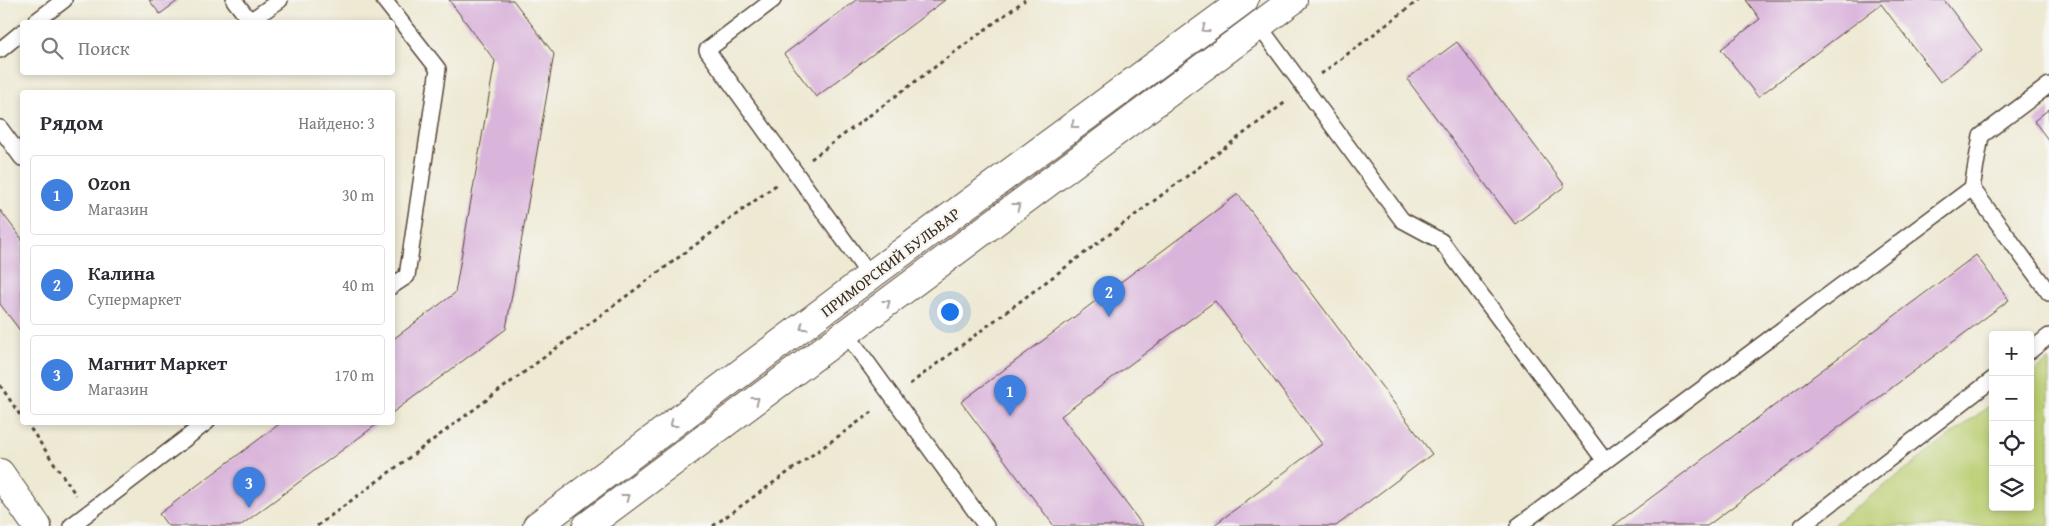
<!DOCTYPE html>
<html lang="ru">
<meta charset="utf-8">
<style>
body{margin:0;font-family:"Gentium Book Plus",serif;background:#f7f7f7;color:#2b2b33}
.controls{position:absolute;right:15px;bottom:15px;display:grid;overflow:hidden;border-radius:5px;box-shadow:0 2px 8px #0003}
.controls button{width:45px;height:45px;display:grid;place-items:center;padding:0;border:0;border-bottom:1px solid #e1e1e2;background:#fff;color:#2b2b33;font:25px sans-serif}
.you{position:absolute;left:949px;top:311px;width:18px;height:18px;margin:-12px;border:4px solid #fff;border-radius:50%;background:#1a73e8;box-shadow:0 0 0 8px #1a73e833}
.badge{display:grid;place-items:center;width:32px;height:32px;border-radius:50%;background:#d93025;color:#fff;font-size:16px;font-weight:700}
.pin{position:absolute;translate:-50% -41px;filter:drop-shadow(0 1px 2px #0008)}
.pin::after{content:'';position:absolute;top:26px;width:18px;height:15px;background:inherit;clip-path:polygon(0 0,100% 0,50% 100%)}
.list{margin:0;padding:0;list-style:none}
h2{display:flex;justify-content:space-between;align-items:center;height:65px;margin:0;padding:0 20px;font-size:21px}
h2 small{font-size:16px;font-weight:400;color:#7c7c81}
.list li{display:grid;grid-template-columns:32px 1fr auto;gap:15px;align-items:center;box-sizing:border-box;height:80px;margin:0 10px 10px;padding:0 10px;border:1px solid #e1e1e2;border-radius:5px}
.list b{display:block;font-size:19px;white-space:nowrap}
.list p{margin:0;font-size:16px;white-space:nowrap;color:#7c7c81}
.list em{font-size:16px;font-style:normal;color:#7c7c81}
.icon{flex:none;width:28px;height:28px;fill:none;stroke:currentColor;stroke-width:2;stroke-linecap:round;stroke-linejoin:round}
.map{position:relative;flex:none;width:2049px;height:526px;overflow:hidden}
.search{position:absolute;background:#fff;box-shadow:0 2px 8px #0003;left:20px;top:20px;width:375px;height:55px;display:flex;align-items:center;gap:12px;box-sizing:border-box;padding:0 18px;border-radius:5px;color:#7c7c81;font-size:19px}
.panel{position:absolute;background:#fff;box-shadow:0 2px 8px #0003;left:20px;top:90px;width:375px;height:335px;border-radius:5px}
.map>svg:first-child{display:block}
</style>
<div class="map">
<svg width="2049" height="526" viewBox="0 0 2049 526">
<rect width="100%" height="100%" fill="#f6f6f2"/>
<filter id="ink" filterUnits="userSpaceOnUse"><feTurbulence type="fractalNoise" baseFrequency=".02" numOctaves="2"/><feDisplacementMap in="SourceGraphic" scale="10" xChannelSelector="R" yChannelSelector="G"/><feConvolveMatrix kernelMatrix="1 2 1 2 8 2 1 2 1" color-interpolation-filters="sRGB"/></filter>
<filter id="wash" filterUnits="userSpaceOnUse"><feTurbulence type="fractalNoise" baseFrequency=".0096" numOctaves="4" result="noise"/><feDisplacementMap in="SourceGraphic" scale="20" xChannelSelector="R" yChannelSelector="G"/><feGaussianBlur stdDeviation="1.12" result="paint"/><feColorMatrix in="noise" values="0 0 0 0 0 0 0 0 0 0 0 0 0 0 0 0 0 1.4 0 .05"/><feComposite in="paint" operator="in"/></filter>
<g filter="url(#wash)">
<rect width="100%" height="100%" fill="#eee9d3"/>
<!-- green -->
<path fill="#bace71" stroke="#7a7c48" d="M2049,360V526H1835L1834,524L1993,403V507H2030V375Z"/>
<g id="blocks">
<!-- building -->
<g fill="#dab5db">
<path d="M149,0H179L160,14Z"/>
<path d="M449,0H513L554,54L506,329L392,413V340L455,293L495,61Z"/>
<path d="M856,0H945L816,97L784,54Z"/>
<path d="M1746,0H1944L1982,50L1940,82L1881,4L1758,97L1721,49L1760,19Z"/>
<path d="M1457,42L1565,186L1515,224L1407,79Z"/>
<path d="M2049,109V141L2034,121Z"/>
<path d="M1238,194L1432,454L1336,526H1213L1322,444L1215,301L1061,416L1143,526H1054L961,402Z"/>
<path d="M0,210L22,239V333L0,304Z"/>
<path d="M1976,255L2009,300L1707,526H1613Z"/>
<path d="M282,422H380L240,526H168L159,514Z"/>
</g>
</g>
</g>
<g filter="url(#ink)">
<use href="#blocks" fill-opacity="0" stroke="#564739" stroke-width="1"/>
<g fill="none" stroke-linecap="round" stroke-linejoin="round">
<!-- lane casing -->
<g stroke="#564739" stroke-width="18">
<g id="lane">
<path d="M234,0L250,21L280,0"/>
<path d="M384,0L438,69L407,276L392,286"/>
<path d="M773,0L707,50L870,276"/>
<path d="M35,22L64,0"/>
<path d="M1259,26L1402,220L1441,241L1605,461"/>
<path d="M0,50L22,32"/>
<path d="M0,128L22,158"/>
<path d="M1972,188L2049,293"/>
<path d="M846,333L986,526"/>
<path d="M2030,351L2049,336"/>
<path d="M71,526L207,422"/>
<path d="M1518,526L1972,188L1981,136L2049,85"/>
<path d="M1802,526L1993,379"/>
</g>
</g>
<!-- street casing -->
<g stroke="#564739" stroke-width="30">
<path id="street" d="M0,473L37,526"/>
</g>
<!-- secondary casing -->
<g stroke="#564739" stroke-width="30">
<g id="secondary">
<path d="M537,526L870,276L1244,0"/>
<path d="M587,526L1293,0"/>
</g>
</g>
<!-- path -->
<g stroke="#564739" stroke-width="3" stroke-dasharray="4 4" stroke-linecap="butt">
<path d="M1321,74L1419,0"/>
<path d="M811,159L1025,0"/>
<path d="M910,384L1287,101"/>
<path d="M0,385L22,418"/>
<path d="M26,422L76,495"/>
<path d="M317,526L776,185"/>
<path d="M713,526L875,410"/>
</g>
<!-- lane -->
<use href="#lane" stroke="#fff" stroke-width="15"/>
<!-- street -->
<use href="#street" stroke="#fff" stroke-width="28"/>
<!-- secondary -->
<use href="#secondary" stroke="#fff" stroke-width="28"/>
</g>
<!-- one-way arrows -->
<defs><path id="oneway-chevron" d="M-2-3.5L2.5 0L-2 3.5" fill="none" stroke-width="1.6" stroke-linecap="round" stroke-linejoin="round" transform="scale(1.25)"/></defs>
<g stroke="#a79f9a">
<use href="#oneway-chevron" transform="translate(1205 29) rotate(144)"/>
<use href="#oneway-chevron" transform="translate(1074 125) rotate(144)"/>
<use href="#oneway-chevron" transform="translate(1017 206) rotate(-37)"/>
<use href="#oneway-chevron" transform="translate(887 303) rotate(-37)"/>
<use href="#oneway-chevron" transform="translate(803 327) rotate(143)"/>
<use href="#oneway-chevron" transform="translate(756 400) rotate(-37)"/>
<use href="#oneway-chevron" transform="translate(673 424) rotate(143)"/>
<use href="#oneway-chevron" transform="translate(626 497) rotate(-37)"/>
</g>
</g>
<g text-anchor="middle" stroke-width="5" stroke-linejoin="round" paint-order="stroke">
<!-- street labels -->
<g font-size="16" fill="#3b2a1e" stroke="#f6f6f2">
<text transform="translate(890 262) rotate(-37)" y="6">ПРИМОРСКИЙ БУЛЬВАР</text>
</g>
</g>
</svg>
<div class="controls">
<button>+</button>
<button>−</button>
<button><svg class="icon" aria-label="locate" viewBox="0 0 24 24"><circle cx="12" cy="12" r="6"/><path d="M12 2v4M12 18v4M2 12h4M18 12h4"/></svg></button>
<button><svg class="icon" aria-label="layers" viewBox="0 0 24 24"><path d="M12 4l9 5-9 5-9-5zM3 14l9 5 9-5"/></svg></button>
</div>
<div class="you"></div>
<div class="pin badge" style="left:1010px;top:416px;background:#3f7fe0">1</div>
<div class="pin badge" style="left:1109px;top:317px;background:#3f7fe0">2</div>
<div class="pin badge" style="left:249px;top:508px;background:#3f7fe0">3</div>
<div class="search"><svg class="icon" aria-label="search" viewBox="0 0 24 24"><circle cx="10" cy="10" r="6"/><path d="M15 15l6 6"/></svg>Поиск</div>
<section class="panel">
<h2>Рядом<small>Найдено: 3</small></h2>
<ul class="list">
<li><span class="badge" style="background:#3f7fe0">1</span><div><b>Ozon</b><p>Магазин</p></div><em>30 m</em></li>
<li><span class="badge" style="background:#3f7fe0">2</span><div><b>Калина</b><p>Супермаркет</p></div><em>40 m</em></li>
<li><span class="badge" style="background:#3f7fe0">3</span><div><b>Магнит Маркет</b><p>Магазин</p></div><em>170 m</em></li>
</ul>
</section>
</div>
